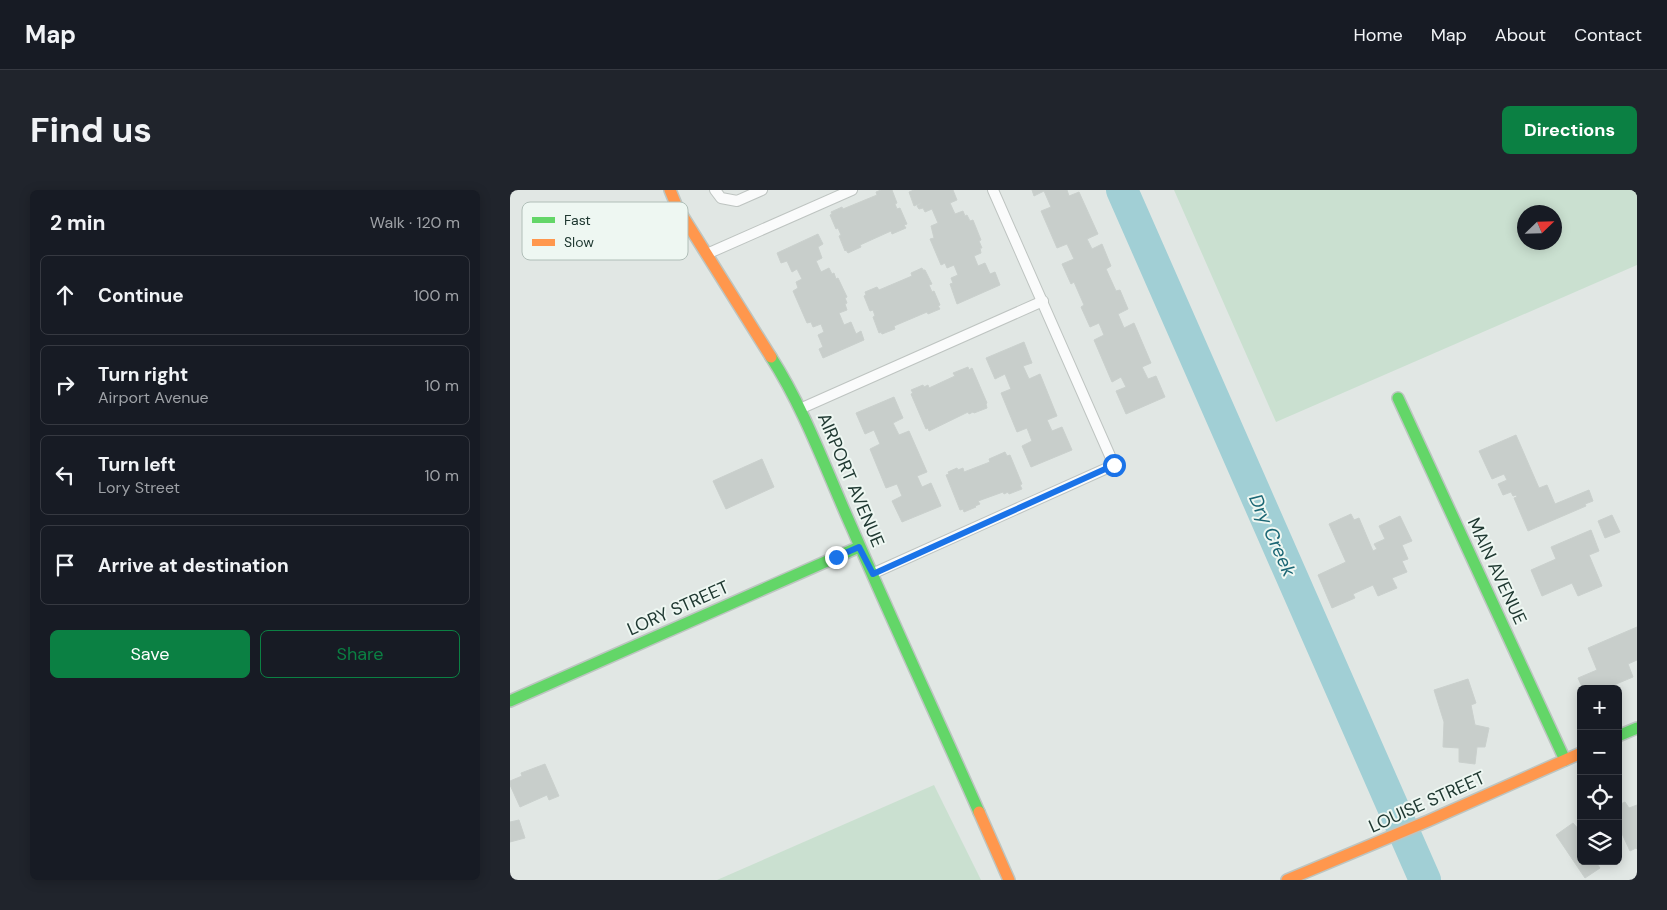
<!DOCTYPE html>
<meta charset="utf-8">
<style>
body{margin:0;font-family:"DM Sans",sans-serif;background:#20242c;color:#f1f3f6}
.controls{position:absolute;right:15px;bottom:15px;display:grid;overflow:hidden;border-radius:8px;box-shadow:0 2px 12px #0003}
.controls button{width:45px;height:45px;display:grid;place-items:center;padding:0;border:0;border-bottom:1px solid #363941;background:#171b24;color:#f1f3f6;font:25px sans-serif}
.compass{position:absolute;left:1007px;top:15px;width:45px;height:45px;border-radius:50%;background:#171b24;box-shadow:0 2px 12px #0003;rotate:67deg}
.stop{position:absolute;width:15px;height:15px;margin:-11px;border:4px solid #1a73e8;border-radius:50%;background:#fff}
.stop.end{background:#1a73e8;border-color:#fff;box-shadow:0 1px 5px #0008}
.list{margin:0;padding:0;list-style:none}
h2{display:flex;justify-content:space-between;align-items:center;height:65px;margin:0;padding:0 20px;font-size:21px}
h2 small{font-size:16px;font-weight:400;color:#9ea1a6}
.list li{display:grid;grid-template-columns:32px 1fr auto;gap:15px;align-items:center;box-sizing:border-box;height:80px;margin:0 10px 10px;padding:0 10px;border:1px solid #363941;border-radius:8px}
.list b{display:block;font-size:19px;white-space:nowrap}
.list p{margin:0;font-size:16px;white-space:nowrap;color:#9ea1a6}
.list em{font-size:16px;font-style:normal;color:#9ea1a6}
.actions{display:flex;gap:10px;padding:15px 20px}
.actions a{flex:1;padding:11px 0;border:1px solid #0b8043;border-radius:8px;text-align:center;font-size:18px;color:#0b8043}
.actions .main{background:#0b8043;color:#fff}
.icon{flex:none;width:28px;height:28px;fill:none;stroke:currentColor;stroke-width:2;stroke-linecap:round;stroke-linejoin:round}
.map{position:relative;flex:none;width:1127px;height:690px;overflow:hidden;border-radius:8px}
header{display:flex;align-items:center;gap:30px;box-sizing:border-box;height:70px;padding:0 25px;background:#171b24;border-bottom:1px solid #363941}
header strong{font-size:24px}
nav{display:flex;gap:28px;margin-inline-start:auto;font-size:18px}
.intro{display:flex;align-items:center;justify-content:space-between;box-sizing:border-box;height:120px;padding:0 30px}
h1{margin:0;font-size:35px}
.button{padding:12px 22px;border-radius:8px;background:#0b8043;color:#fff;font-size:18px;font-weight:700}
main{display:flex;gap:30px;padding:0 30px}
aside{flex:1;background:#171b24;border-radius:8px;box-shadow:0 2px 12px #0003}
.map>svg:first-child{display:block}
</style>
<header>
<strong>Map</strong>
<nav><a>Home</a><a>Map</a><a>About</a><a>Contact</a></nav>
</header>
<div class="intro"><h1>Find us</h1><a class="button">Directions</a></div>
<main>
<aside>
<h2>2 min<small>Walk · 120 m</small></h2>
<ul class="list">
<li><svg class="icon" aria-label="ahead" viewBox="0 0 24 24"><path d="M12 20V5M6 11l6-6 6 6"/></svg><div><b>Continue</b></div><em>100 m</em></li>
<li><svg class="icon" aria-label="right" viewBox="0 0 24 24"><path d="M7 20v-9h11M14 6l5 5-5 5"/></svg><div><b>Turn right</b><p>Airport Avenue</p></div><em>10 m</em></li>
<li><svg class="icon" aria-label="left" viewBox="0 0 24 24"><path d="M17 20v-9H6M10 6l-5 5 5 5"/></svg><div><b>Turn left</b><p>Lory Street</p></div><em>10 m</em></li>
<li><svg class="icon" aria-label="arrive" viewBox="0 0 24 24"><path d="M6 21V4h12l-3 4 3 4H6"/></svg><div><b>Arrive at destination</b></div></li>
</ul>
<div class="actions"><a class="main">Save</a><a>Share</a></div>
</aside>
<div class="map">
<svg width="1127" height="690" viewBox="0 0 1127 690">
<rect width="100%" height="100%" fill="#e1e7e4"/>
<!-- green -->
<g fill="#cae0d0" fill-rule="evenodd">
<path d="M664,0H1127V75L766,232ZM1014,22H1044V52H1014Z"/>
<path d="M424,595L471,690H207Z"/>
</g>
<g fill="none" stroke-linecap="round" stroke-linejoin="round">
<!-- river -->
<path stroke="#a1cfd5" stroke-width="32" d="M612,0L915,690"/>
</g>
<!-- building -->
<g fill="#c8cecb" stroke="#cad0cd">
<path d="M371,0H382L387,13L385,14L387,19L390,18L397,34L394,35L396,38L382,44L381,41L350,55L351,57L338,63L336,60L335,61L329,46L331,45L328,38L326,39L320,25L322,24L321,22L332,17L333,19L367,5L366,2Z"/>
<path d="M404,0H443L447,10L440,13L445,24L453,21L455,26L457,25L460,31L463,30L471,50L469,51L472,58H470L471,63L464,66L468,76L475,73L480,84L485,82L490,95L447,114L440,94L443,93L441,88L448,85L444,75L437,78L435,73L431,75L420,49L424,48L421,36L428,33L422,19L415,22L413,18L409,19L407,16L411,13L404,16L399,2Z"/>
<path d="M522,0H557L559,6L569,2L588,44L577,49L582,59L592,54L601,76L596,79L606,101L610,100L618,119L608,124L614,138L624,133L641,173L632,177L638,189L646,186L655,207L616,224L606,201L616,197L611,187L602,192L584,150L594,145L589,133L580,137L571,117L574,115L564,92L561,94L552,74L564,69L557,54L547,58L531,21L541,17L534,1L524,6Z"/>
<path d="M308,44L313,54L308,57L312,68L306,71L311,82L319,78L322,84L324,83L326,89L328,88L337,107L335,108L337,113L335,114L337,120L329,123L334,135L341,132L346,144L351,141L354,150L313,168L309,159L313,157L308,145L314,142L311,134L303,137L301,132L297,133L283,101L288,98L286,92L292,89L287,79L282,82L277,71L271,73L267,63Z"/>
<path d="M412,78L413,80H415L422,94L419,95L422,102L424,101L430,115L428,116L430,119L418,124L417,122L384,136L385,139L372,144L371,142L369,143L363,127L365,126L363,120L360,121L354,106L356,105L355,102L367,97L369,100L402,86L401,83Z"/>
<path d="M514,152L522,173L513,176L519,189L530,184L547,226L537,230L542,241L552,237L562,260L521,277L512,256L522,251L517,238L507,242L491,203L501,199L495,184L485,189L476,168Z"/>
<path d="M458,177L459,180L462,178L477,213L476,214L477,218L464,223L463,222L459,224L458,222L419,241L418,238L416,239L401,204L403,203L401,200L413,195L414,197L418,195L419,198L445,186L443,183Z"/>
<path d="M384,207L393,228L383,233L389,245L399,241L417,282L407,286L412,297L421,293L431,316L392,332L382,311L392,306L387,294L376,298L360,259L370,254L364,240L355,244L346,223Z"/>
<path d="M1006,245L1029,298L1037,295L1045,314L1079,300L1083,311L1075,314L1076,316L1018,341L1004,308L1007,307L1006,305L1003,306L1001,302L993,305L988,294L997,290L994,284L982,289L969,261Z"/>
<path d="M495,262L497,266L500,265L512,294L510,295L512,299L499,304L498,302L494,304L493,302L468,311L470,314L465,316L466,317L454,322L453,319L450,320L436,285L439,284L438,282L447,278L448,280L453,278L454,282L480,272L479,269Z"/>
<path d="M252,269L264,297L216,319L203,291Z"/>
<path d="M841,324L844,330L849,328L863,361L867,359L864,354L875,349L869,336L890,326L902,351L892,355L898,369L892,371L897,382L882,388L887,398L868,406L863,395L843,404L845,408L822,418L808,385L836,372L819,334Z"/>
<path d="M1102,325L1110,342L1095,348L1088,331Z"/>
<path d="M1081,340L1089,361L1079,365L1092,396L1068,406L1062,393L1032,406L1021,380L1046,369L1041,357Z"/>
<path d="M1127,437V470L1118,474L1123,487L1099,497L1100,499H1073L1068,488L1087,480L1078,458Z"/>
<path d="M958,489L966,513L961,515L965,535L979,538L975,557H967L965,574L949,572V558L933,557L934,532L924,500Z"/>
<path d="M35,574L49,606L39,610L37,605L10,617L0,595V591L12,586L11,583Z"/>
<path d="M1115,612L1119,618L1127,615V659L1126,658L1120,661L1108,635V615Z"/>
<path d="M9,630L15,648L0,652V632Z"/>
<path d="M1063,633L1071,642V671H1085L1090,678L1075,688L1046,645Z"/>
</g>
<g fill="none" stroke-linecap="round" stroke-linejoin="round">
<!-- lane casing -->
<g stroke="#bec4c1" stroke-width="12">
<g id="lane">
<path d="M205,0L211,8L227,11L252,0"/>
<path d="M199,63L342,0"/>
<path d="M292,218L533,111"/>
<path d="M364,383L604,275L483,0"/>
</g>
</g>
<!-- fast casing -->
<g stroke="#bdc5c1" stroke-width="14">
<g id="fast">
<path d="M261,167C295,220 316,280 342,338C383,433 427,527 469,622"/>
<path d="M888,208L1055,570"/>
<path d="M0,511L349,357"/>
<path d="M1108,546L1127,538"/>
</g>
</g>
<!-- slow casing -->
<g stroke="#bdc5c1" stroke-width="14">
<g id="slow">
<path d="M160,0L167,17L261,167"/>
<path d="M469,622L499,690"/>
<path d="M777,690L918,631L1071,563"/>
</g>
</g>
<!-- lane -->
<use href="#lane" stroke="#fafbfb" stroke-width="10"/>
<!-- fast -->
<use href="#fast" stroke="#63d668" stroke-width="11"/>
<!-- slow -->
<use href="#slow" stroke="#ff974d" stroke-width="11"/>
</g>
<g fill="none" stroke-linecap="round" stroke-linejoin="round">
<!-- route -->
<path stroke="#1a73e8" stroke-width="6" d="M326,367L349,357L363,384L604,275"/>
</g>
<g text-anchor="middle" stroke-width="4" stroke-linejoin="round" paint-order="stroke">
<!-- street labels -->
<g font-size="18" fill="#203932" stroke="#eef7f2">
<text transform="translate(341 290) rotate(67)" y="6">AIRPORT AVENUE</text>
<text transform="translate(987 381) rotate(65)" y="6">MAIN AVENUE</text>
<text transform="translate(168 418) rotate(-24)" y="6">LORY STREET</text>
<text transform="translate(917 612) rotate(-24)" y="6">LOUISE STREET</text>
</g>
<!-- water labels -->
<g font-size="19" font-style="italic" fill="#1b6674" stroke="#eef7f2">
<text transform="translate(763 345) rotate(66)" y="7">Dry Creek</text>
</g>
</g>
<!-- legend -->
<rect x="12" y="12" width="166" height="58" rx="8" fill="#eef7f2" stroke="#b0beb8" stroke-width="1"/>
<rect x="22" y="27" width="23" height="6" fill="#63d668"/>
<rect x="22" y="49" width="23" height="7" fill="#ff974d"/>
<g font-size="14" fill="#203932">
<text x="54" y="35">Fast</text>
<text x="54" y="57">Slow</text>
</g>
</svg>
<div class="controls">
<button>+</button>
<button>−</button>
<button><svg class="icon" aria-label="locate" viewBox="0 0 24 24"><circle cx="12" cy="12" r="6"/><path d="M12 2v4M12 18v4M2 12h4M18 12h4"/></svg></button>
<button><svg class="icon" aria-label="layers" viewBox="0 0 24 24"><path d="M12 4l9 5-9 5-9-5zM3 14l9 5 9-5"/></svg></button>
</div>
<svg class="compass" viewBox="-18 -18 36 36"><path d="M0-13l5 13h-10z" fill="#e53935"/><path d="M0 13l5-13h-10z" fill="#9ea1a6"/></svg>
<div class="stop" style="left:604px;top:275px"></div>
<div class="stop end" style="left:326px;top:367px"></div>
</div>
</main>
